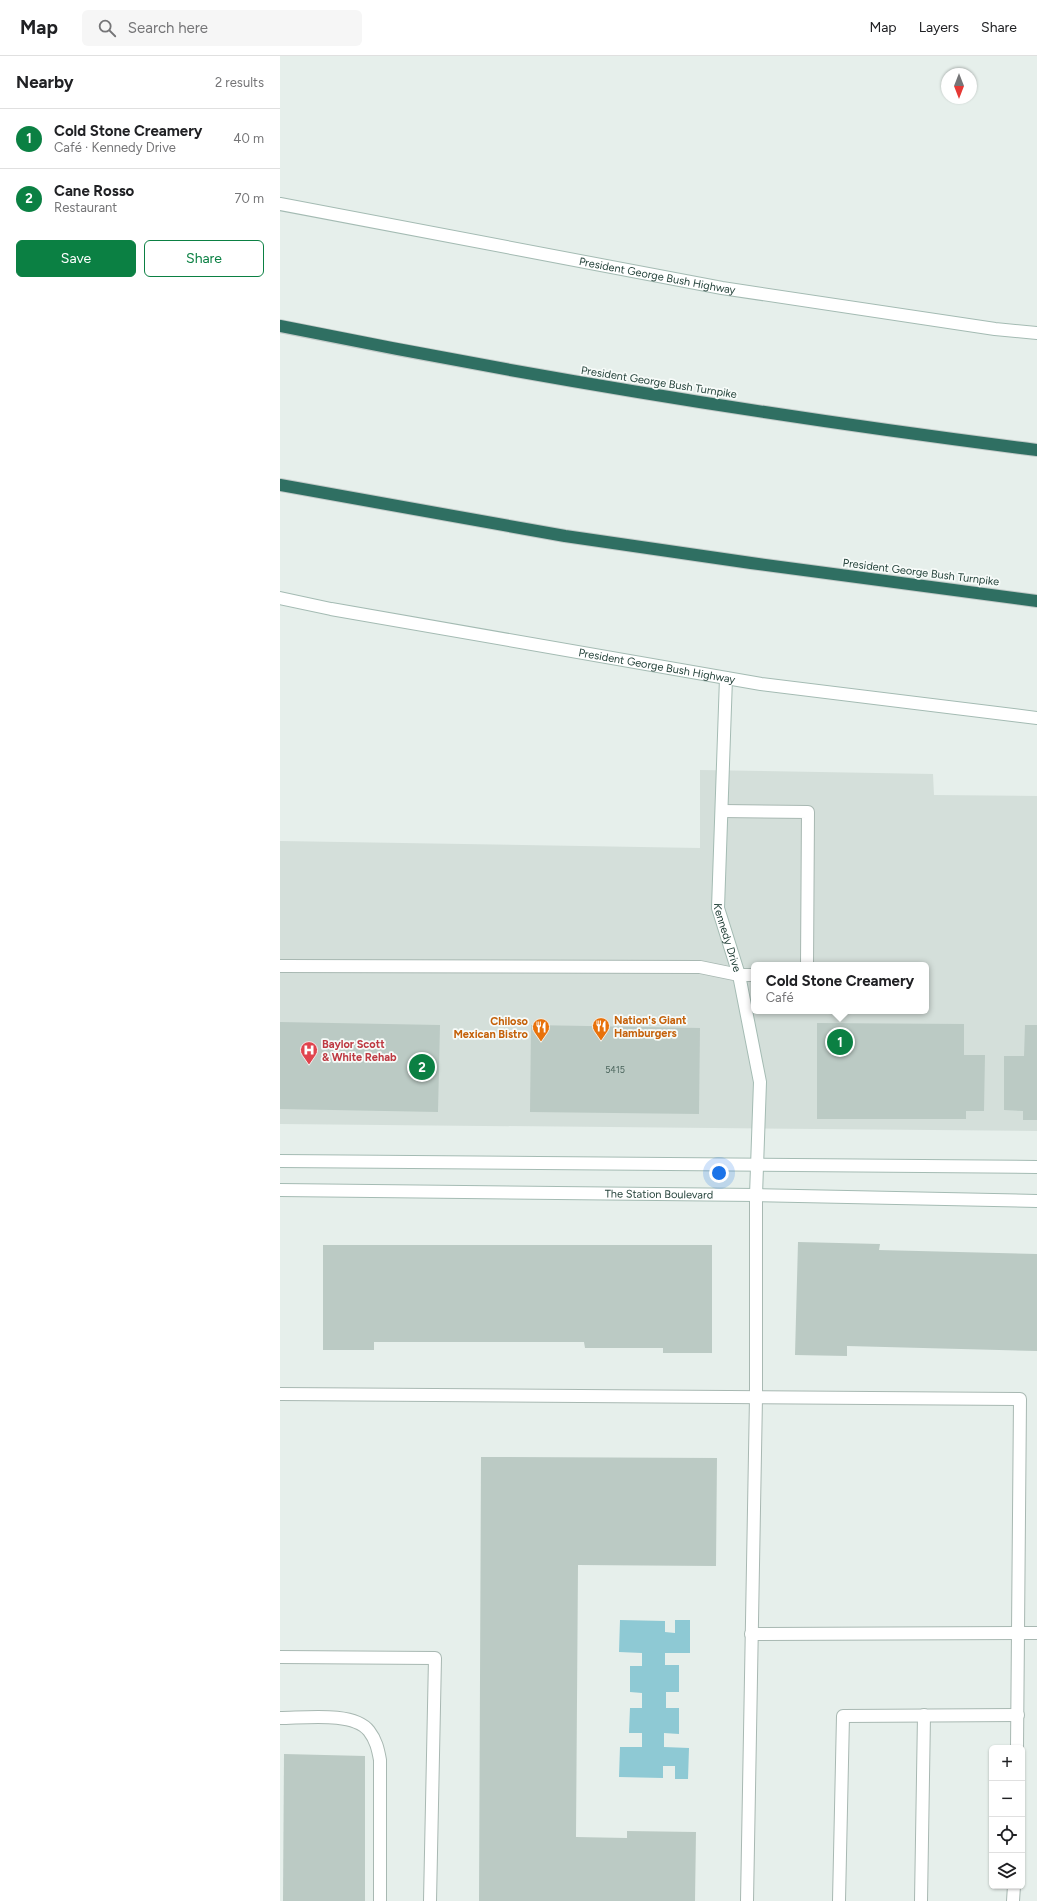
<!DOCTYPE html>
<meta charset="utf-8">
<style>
body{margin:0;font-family:Figtree,sans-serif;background:#f6f6f6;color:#202124}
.controls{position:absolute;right:12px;bottom:12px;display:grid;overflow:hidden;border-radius:6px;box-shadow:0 1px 3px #0004}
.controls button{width:36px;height:36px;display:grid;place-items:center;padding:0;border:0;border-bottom:1px solid #e0e0e0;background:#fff;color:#202124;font:20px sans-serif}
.compass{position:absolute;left:661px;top:12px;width:36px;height:36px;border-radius:50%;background:#fff;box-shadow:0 1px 3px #0004;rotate:180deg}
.you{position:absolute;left:439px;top:1117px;width:14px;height:14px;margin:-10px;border:3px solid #fff;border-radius:50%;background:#1a73e8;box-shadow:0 0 0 6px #1a73e833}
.badge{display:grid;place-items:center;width:26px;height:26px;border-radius:50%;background:#0b8043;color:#fff;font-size:13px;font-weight:700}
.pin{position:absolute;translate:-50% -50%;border:2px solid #fff;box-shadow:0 1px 4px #0006}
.popup{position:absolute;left:471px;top:906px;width:178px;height:52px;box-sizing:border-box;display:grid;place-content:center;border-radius:6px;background:#fff;filter:drop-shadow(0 1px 3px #0005);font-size:13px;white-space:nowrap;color:#757577}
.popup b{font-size:15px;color:#202124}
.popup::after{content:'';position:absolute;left:50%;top:100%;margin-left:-8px;border:8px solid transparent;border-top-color:#fff}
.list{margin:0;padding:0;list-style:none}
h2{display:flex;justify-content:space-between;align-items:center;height:52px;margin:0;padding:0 16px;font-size:17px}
h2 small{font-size:13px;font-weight:400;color:#757577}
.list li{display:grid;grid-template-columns:26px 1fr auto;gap:12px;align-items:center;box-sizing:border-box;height:60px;padding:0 16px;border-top:1px solid #e0e0e0}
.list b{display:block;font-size:15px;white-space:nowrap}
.list p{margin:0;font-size:13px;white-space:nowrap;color:#757577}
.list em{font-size:13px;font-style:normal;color:#757577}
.actions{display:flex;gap:8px;padding:12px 16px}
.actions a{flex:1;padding:9px 0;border:1px solid #0b8043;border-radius:6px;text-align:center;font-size:14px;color:#0b8043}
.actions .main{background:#0b8043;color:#fff}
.icon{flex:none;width:22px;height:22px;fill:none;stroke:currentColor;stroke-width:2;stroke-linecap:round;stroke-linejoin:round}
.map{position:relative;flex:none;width:757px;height:1845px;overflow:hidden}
header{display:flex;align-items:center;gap:24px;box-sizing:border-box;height:56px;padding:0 20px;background:#fff;border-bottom:1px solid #e0e0e0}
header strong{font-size:19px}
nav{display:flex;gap:22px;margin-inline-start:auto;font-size:14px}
.search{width:280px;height:36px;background:#f6f6f6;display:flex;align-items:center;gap:10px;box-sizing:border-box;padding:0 14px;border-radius:6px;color:#757577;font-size:15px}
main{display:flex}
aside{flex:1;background:#fff}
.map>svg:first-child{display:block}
</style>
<header>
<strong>Map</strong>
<div class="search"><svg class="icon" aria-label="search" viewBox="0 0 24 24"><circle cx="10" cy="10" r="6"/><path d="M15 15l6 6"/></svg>Search here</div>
<nav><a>Map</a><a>Layers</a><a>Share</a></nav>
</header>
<main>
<aside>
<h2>Nearby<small>2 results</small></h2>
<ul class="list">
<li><span class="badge">1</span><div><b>Cold Stone Creamery</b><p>Café · Kennedy Drive</p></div><em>40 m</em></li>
<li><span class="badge">2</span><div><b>Cane Rosso</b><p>Restaurant</p></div><em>70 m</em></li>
</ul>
<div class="actions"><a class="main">Save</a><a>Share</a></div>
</aside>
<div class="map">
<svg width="757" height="1845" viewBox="0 0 757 1845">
<rect width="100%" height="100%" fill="#e6efeb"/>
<!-- built -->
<path fill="#d4dfda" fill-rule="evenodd" d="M420,714L653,718L654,739L757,740V1075L0,1068V785L420,792ZM474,909H646V955H474Z"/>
<!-- water -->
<path fill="#8ec9d4" d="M340,1564L385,1565V1576L395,1577V1564H410V1597H385V1609H399V1636H386V1652H399V1678L384,1677V1691L409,1692L408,1723H395V1710H383V1722L339,1721L340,1691H362V1677H349L350,1652H362V1637L350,1636V1610H362V1597L339,1596Z"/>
<!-- building -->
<g fill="#bbcac4">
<path d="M0,966L160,969L158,1056L0,1053Z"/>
<path d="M537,967L684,968V999H705L704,1055H686V1063H537Z"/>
<path d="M251,969L420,972L419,1058L250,1056Z"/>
<path d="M745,969H757V1064H743V1055L724,1054V1000H744Z"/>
<path d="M518,1186L600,1188L599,1194L757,1198V1295L567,1290V1300L515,1299Z"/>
<path d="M43,1189H432V1297H383V1292H305L304,1286H94V1294H43Z"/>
<path d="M201,1401L437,1402L436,1510L298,1509L296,1781L347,1782V1775L416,1776L415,1845H199Z"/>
<path d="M4,1698L85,1700V1845H3Z"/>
</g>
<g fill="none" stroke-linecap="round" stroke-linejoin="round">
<!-- lane casing -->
<g stroke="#a8b8b2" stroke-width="14">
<g id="lane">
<path d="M442,755L528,756L527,909"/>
<path d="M0,910L420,911L459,919H474"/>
<path d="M0,1338L740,1343L737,1692"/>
<path d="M471,1578L757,1577"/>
<path d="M0,1601L155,1602L150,1845"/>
<path d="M0,1662C23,1662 74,1655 89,1675C96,1684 98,1693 100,1704V1845"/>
<path d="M467,1845L476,1341V1139"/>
<path d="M559,1845L563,1660L738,1659"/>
<path d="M641,1845L644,1659"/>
<path d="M733,1845L734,1830"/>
</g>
</g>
<!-- secondary casing -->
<g stroke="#a4bbb3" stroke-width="14">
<g id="secondary">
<path id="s1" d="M0,148L442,232L715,273L757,277"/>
<path id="s2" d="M0,542L51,553L481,628L757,662"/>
<path id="s3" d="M446,622L438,852L459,919L480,1026L476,1139"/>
<path d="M0,1105L757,1111"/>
<path id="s4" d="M0,1134L476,1139L757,1145"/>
</g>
</g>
<!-- highway casing -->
<g stroke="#c2cac8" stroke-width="14">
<g id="highway">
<path d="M0,270C251,321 503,362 757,394"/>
<path d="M0,429L285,480L471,507L757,545"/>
</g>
</g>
<!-- lane -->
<use href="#lane" stroke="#fff" stroke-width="12"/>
<!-- secondary -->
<use href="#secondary" stroke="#fff" stroke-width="12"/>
<!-- highway -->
<use href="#highway" stroke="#2f6f62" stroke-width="12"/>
</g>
<!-- icons -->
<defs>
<g id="restaurant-pin" transform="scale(0.9)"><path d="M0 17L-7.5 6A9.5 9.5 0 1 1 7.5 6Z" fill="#e8710a" stroke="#f7fbf9"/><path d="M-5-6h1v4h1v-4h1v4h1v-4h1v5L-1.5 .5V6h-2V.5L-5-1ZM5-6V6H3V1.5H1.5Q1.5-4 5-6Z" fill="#fff"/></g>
<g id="hospital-pin" transform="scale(0.9)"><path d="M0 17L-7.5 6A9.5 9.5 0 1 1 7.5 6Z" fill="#e0444e" stroke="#f7fbf9"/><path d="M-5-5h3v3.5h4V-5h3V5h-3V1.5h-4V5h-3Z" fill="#fff"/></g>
</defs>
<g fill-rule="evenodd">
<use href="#restaurant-pin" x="321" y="970"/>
<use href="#restaurant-pin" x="261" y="971"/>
<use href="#hospital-pin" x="29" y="994"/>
</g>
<g text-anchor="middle" stroke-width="3.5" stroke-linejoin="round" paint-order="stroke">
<!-- number labels -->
<g font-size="9" fill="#4a645c">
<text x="335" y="1017">5415</text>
</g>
<!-- street labels -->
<g font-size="11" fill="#24423a" stroke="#f7fbf9">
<text dy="4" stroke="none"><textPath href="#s1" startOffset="384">President George Bush Highway</textPath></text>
<text transform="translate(379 326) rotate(9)" y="4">President George Bush Turnpike</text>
<text transform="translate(641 516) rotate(7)" y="4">President George Bush Turnpike</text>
<text dy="4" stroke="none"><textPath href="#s2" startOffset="383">President George Bush Highway</textPath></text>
<text dy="4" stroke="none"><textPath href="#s3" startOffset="261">Kennedy Drive</textPath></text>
<text dy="4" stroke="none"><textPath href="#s4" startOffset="379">The Station Boulevard</textPath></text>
</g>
<!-- food labels -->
<g font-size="11" font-weight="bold" fill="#c56008" stroke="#f7fbf9" text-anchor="start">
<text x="334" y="968">Nation's Giant<tspan x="334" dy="13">Hamburgers</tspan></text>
<text x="248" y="969" text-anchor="end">Chiloso<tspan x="248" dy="13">Mexican Bistro</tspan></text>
</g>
<!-- health labels -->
<g font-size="11" font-weight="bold" fill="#be3a42" stroke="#f7fbf9" text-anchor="start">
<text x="42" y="992">Baylor Scott<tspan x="42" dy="13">&amp; White Rehab</tspan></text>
</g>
</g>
</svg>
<div class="controls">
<button>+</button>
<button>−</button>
<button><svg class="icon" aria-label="locate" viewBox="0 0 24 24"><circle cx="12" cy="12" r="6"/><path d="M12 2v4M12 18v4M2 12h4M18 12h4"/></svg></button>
<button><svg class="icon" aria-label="layers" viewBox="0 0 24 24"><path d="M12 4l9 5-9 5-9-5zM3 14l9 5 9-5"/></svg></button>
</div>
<svg class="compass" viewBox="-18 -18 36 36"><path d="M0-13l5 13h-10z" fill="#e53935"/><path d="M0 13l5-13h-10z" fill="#757577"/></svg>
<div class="you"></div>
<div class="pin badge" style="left:560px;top:986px">1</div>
<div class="popup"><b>Cold Stone Creamery</b>Café</div>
<div class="pin badge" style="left:142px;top:1011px">2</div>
</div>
</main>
